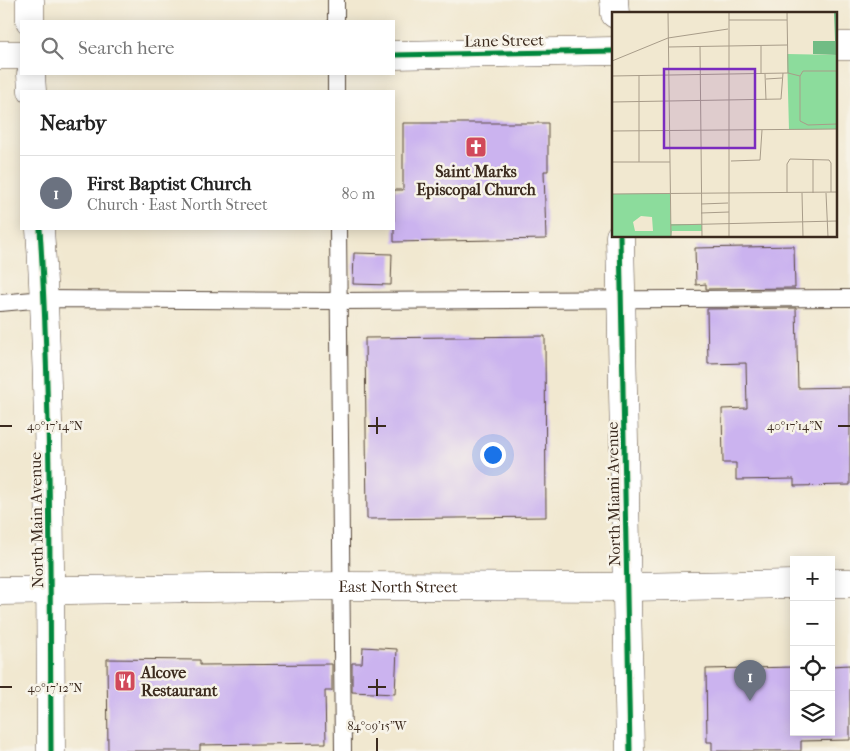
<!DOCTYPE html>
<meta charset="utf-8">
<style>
body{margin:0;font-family:"IM FELL French Canon",serif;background:#f6f6f6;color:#222}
.controls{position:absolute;right:15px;bottom:15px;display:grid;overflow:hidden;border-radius:0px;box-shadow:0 2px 12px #0003}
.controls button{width:45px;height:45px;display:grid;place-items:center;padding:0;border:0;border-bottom:1px solid #e0e0e0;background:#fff;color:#222;font:25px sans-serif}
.you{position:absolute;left:492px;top:454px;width:18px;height:18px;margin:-12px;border:4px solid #fff;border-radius:50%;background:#1a73e8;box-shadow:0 0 0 8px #1a73e833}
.badge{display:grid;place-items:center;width:32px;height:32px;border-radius:50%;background:#d1495b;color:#fff;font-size:16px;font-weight:700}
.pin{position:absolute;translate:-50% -41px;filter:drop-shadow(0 1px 2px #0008)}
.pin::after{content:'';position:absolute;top:26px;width:18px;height:15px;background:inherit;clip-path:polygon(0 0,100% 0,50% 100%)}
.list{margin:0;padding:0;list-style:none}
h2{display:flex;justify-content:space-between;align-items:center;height:65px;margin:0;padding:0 20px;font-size:21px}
h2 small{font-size:16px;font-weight:400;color:#767676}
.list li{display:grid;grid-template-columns:32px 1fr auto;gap:15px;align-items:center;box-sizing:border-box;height:75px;padding:0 20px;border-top:1px solid #e0e0e0}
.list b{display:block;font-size:19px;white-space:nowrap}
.list p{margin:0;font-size:16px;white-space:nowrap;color:#767676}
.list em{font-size:16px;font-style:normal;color:#767676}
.icon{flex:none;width:28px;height:28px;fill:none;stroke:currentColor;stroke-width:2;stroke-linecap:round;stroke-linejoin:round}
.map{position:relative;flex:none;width:850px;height:751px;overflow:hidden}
.search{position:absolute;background:#fff;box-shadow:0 2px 12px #0003;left:20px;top:20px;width:375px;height:55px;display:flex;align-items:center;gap:12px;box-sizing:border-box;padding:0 18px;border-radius:0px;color:#767676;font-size:19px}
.panel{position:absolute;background:#fff;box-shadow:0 2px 12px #0003;left:20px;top:90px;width:375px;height:140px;border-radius:0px}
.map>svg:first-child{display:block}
</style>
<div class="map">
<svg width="850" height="751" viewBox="0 0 850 751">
<rect width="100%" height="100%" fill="#f7f3e8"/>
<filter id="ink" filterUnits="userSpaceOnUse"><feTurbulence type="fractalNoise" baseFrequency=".02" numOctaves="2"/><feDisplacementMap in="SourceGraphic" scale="10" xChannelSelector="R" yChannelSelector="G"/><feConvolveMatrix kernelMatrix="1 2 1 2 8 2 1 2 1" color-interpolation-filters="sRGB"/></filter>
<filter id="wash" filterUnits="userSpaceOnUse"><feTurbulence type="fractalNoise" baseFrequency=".0096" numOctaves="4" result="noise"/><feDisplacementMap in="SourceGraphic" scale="20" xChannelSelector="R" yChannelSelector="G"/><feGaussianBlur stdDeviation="1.12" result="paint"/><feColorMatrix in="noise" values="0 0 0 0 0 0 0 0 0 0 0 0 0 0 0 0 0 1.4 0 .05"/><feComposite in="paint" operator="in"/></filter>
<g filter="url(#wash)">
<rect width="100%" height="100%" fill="#f1e8d0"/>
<g id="blocks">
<!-- building -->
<g fill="#cbb3ef">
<path d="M403,123H548V171H544L546,239L394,242V190H403Z"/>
<path d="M794,246L795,288L706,289V284L696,285L695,248Z"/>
<path d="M354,253L392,254L391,285L353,284Z"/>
<path d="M796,308L798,388L850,387V485L794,486V479L736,480V463H723L722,409L747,408L746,363L708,364L707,309Z"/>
<path d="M545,336L546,517L367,519L365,338Z"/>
<path d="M363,647L397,649L395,694L352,692V663H362Z"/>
<path d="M107,659L200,660V665L332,664V691H325L326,743L200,745V751H108Z"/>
<path d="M850,665V740L801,741V751H712V742H707L706,669L794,667V732H831V666Z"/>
</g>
</g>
</g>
<g filter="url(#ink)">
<use href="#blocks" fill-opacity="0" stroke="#564639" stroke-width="1"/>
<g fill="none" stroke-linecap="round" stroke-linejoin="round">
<!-- service casing -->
<g stroke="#564639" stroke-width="18">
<g id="service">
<path d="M336,0V21"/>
<path d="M336,74V91"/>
<path d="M338,229L343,751"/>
<path d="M0,303L44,299L339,301L850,298"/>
</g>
</g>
<!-- minor casing -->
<g stroke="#564639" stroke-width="29">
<g id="minor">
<path d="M614,0L615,14"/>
<path d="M836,46H850"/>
<path d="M0,55H21"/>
<path d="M394,55L614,51"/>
<path d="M620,236L630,751"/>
</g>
</g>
<!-- secondary casing -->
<g stroke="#564639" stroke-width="29">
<g id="secondary">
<path d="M831,583H850"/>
<path id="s1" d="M0,591L342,586L627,587L794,584"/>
</g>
</g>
<!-- primary casing -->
<g stroke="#564639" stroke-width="29">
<g id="primary">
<path d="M30,21V0"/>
<path d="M31,74L32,91"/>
<path d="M40,229C51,402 50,577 51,751"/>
</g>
</g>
<!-- service -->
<use href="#service" stroke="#fff" stroke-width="16"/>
<!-- minor -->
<use href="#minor" stroke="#fff" stroke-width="28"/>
<!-- secondary -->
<use href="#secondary" stroke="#fff" stroke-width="28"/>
<!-- primary -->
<use href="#primary" stroke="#fff" stroke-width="28"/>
<!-- cycleway casing -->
<g stroke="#f7f3e8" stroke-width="8">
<g id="cycleway">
<path d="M394,55L614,51"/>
<path d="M40,229C51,402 50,577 51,751"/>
<path d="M620,236L630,751"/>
</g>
</g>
<!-- cycleway -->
<use href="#cycleway" stroke="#00873e" stroke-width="5"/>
</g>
</g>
<!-- ticks -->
<path fill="none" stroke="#3b2a1e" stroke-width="2" d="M377,417V434M0,426H12M368,426H386M838,426H850M377,679V696M0,687H12M368,687H386M377,738V751"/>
<!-- icons -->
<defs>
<g id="church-square" transform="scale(1.125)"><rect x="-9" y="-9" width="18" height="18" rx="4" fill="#d1495b" stroke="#f7f3e8"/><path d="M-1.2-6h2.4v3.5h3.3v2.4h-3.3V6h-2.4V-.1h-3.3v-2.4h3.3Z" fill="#fff"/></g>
<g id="restaurant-square" transform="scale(1.125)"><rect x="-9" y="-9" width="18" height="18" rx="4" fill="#d1495b" stroke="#f7f3e8"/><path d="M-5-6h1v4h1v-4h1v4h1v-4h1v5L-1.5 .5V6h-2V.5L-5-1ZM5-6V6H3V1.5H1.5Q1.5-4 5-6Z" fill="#fff"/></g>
</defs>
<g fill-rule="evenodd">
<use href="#church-square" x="476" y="147"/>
<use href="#restaurant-square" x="125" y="681"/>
</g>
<g text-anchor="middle" stroke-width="5" stroke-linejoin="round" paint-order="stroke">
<!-- street labels -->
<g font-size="16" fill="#3b2a1e" stroke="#f7f3e8">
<text transform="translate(504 40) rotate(-1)" y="6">Lane Street</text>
<text transform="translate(613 494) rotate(-91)" y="6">North Miami Avenue</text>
<text transform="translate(36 520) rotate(-91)" y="6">North Main Avenue</text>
<text dy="6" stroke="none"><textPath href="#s1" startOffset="398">East North Street</textPath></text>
</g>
<!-- poi labels -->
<g font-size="16" font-weight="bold" fill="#3b2a1e" stroke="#f7f3e8">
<text x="476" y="177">Saint Marks<tspan x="476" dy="18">Episcopal Church</tspan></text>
<text x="141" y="678" text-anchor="start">Alcove<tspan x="141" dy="18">Restaurant</tspan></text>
</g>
</g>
<!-- overview -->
<g transform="translate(612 12)">
<rect width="225" height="225" fill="#f1e8d0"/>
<path d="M175,42L225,43V117L177,118ZM58,181L59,212H90V219H60L59,225H0V182ZM29,204L40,205L41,219H23L21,210Z" fill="#8cdc9c" fill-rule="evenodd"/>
<path d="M222,0H225V43L201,42V29H223Z" fill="#71bc84"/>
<path fill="none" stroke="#a89c89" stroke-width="1" d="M56,0L59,225M117,0V225M175,0L176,61M117,8H175M88,34L90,225M56,35L175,33M0,49L56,26L116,17M149,62V34M153,62L154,88M27,63V150M0,64L176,61L188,64L191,59H225M188,64V109L196,113L225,112M154,67L170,66M0,90L169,87L171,61M0,119L225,117M201,148V181M119,149L148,148L150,118M0,150H58M175,181V152L178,147L217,148L219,151V180M190,181L191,225M214,181L216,225M0,182L225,180M89,192L116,191M89,201L117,200M59,213L225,209"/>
<path fill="#7b2cbf" fill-opacity="0.15" stroke="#7b2cbf" stroke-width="2.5" d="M52,57H143V136H52Z"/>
<rect width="225" height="225" fill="none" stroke="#3b2a1e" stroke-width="2.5"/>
</g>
<g font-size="12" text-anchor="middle" fill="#3b2a1e" stroke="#f7f3e8" stroke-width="5" stroke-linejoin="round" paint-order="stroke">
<text x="55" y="430">40°17'14"N</text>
<text x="795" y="430">40°17'14"N</text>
<text x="55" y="692">40°17'12"N</text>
<text x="377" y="730">84°09'15"W</text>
</g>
</svg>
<div class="controls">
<button>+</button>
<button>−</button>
<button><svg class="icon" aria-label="locate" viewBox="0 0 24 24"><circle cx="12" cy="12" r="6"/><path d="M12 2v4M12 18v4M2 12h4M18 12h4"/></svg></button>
<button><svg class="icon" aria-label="layers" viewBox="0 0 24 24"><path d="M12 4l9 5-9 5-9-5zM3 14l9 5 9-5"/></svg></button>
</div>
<div class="you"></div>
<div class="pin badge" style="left:750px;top:701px;background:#6b7280">1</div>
<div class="search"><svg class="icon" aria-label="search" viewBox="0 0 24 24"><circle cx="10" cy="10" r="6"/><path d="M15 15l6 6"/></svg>Search here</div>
<section class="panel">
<h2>Nearby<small></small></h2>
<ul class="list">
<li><span class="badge" style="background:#6b7280">1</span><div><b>First Baptist Church</b><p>Church · East North Street</p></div><em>80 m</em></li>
</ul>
</section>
</div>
